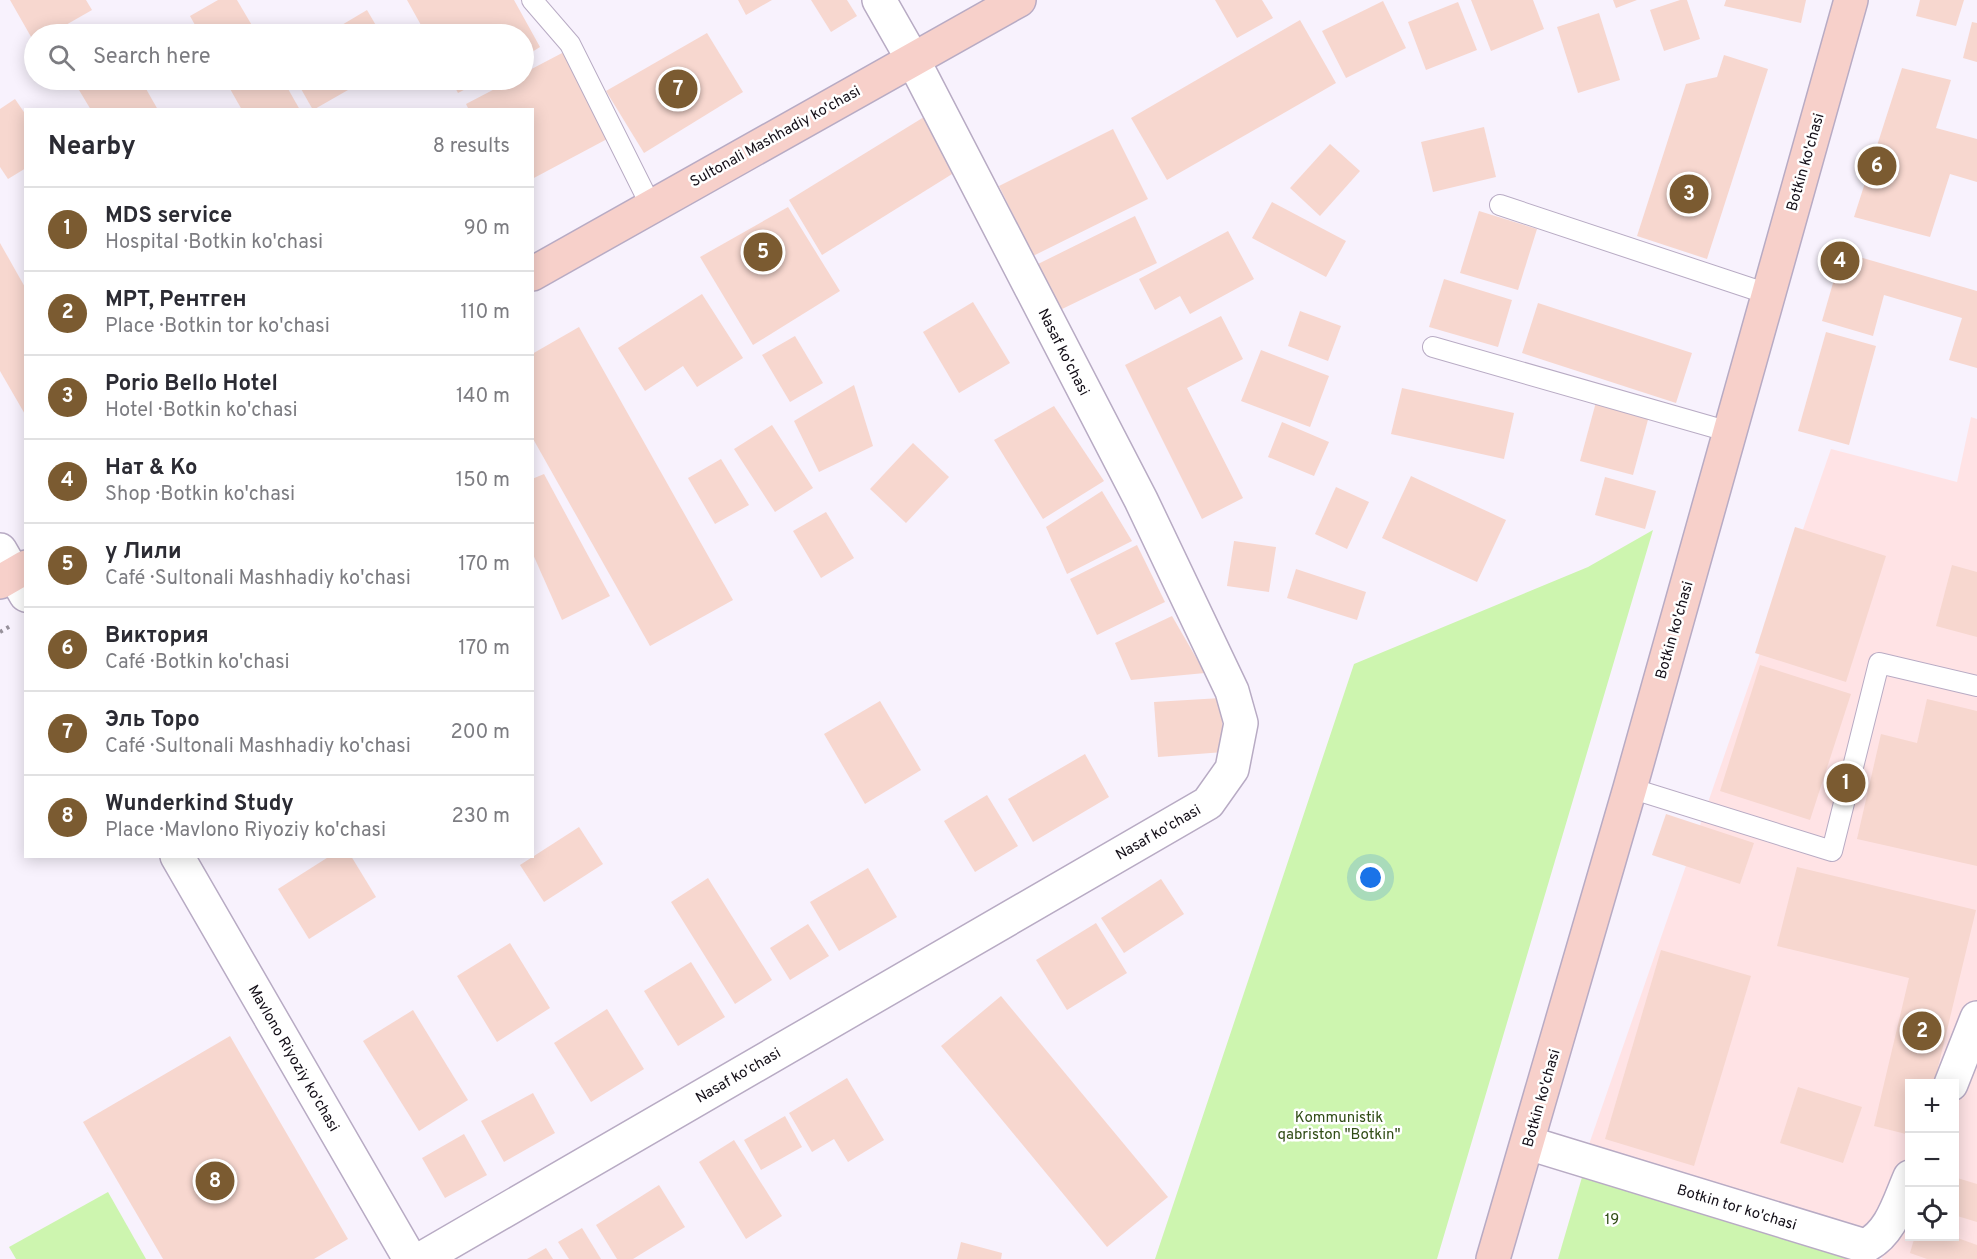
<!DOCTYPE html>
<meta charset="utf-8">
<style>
body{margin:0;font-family:Overpass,sans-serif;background:#f2f2f3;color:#2b2b33}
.controls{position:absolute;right:18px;bottom:18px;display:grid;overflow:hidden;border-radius:0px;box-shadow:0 3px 15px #0003}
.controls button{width:54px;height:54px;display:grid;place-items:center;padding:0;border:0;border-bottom:2px solid #e1e1e2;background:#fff;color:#2b2b33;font:30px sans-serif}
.you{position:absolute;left:1371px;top:878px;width:21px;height:21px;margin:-15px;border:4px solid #fff;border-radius:50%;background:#1a73e8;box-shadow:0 0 0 9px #1a73e833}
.badge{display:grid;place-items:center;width:39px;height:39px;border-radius:50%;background:#7b5b31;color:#fff;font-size:20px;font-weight:700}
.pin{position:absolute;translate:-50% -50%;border:3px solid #fff;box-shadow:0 2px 6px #0006}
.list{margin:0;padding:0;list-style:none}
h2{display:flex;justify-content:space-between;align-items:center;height:78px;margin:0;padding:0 24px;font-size:26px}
h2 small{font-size:20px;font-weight:400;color:#7c7c81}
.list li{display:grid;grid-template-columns:39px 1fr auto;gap:18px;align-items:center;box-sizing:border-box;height:84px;padding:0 24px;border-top:2px solid #e1e1e2}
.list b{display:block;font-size:22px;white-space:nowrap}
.list p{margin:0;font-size:20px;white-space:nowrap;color:#7c7c81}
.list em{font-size:20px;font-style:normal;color:#7c7c81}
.icon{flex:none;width:33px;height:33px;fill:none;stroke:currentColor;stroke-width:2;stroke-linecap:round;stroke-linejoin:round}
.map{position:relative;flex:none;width:1977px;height:1259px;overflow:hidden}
.search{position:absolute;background:#fff;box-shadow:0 3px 15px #0003;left:24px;top:24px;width:510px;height:66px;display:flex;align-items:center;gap:15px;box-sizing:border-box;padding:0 21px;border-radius:33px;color:#7c7c81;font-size:22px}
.panel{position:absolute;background:#fff;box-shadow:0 3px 15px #0003;left:24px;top:108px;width:510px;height:750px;border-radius:0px}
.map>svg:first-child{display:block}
</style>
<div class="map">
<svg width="1977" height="1259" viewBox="0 0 1977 1259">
<rect width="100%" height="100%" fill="#f8f2fd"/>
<!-- medical -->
<path fill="#ffe3e5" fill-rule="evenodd" d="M1971,417L1977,419V1259H1883L1865,1246L1586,1153L1831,449L1957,482ZM1910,1084H1954V1236H1910Z"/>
<!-- green -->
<g fill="#cdf5af">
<path d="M1653,530L1437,1259H1155L1354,664L1588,567Z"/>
<path d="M1585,1167L1851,1259H1558Z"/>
<path d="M108,1192L146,1259H16L9,1247Z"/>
</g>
<!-- building -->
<g fill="#f7d7cf">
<path d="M10,0H86L92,10L50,34H34V42Z"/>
<path d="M218,0H237L257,34H200L190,16Z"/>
<path d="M407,0H514L540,47L524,57V34H426Z"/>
<path d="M738,0H772L746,15Z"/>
<path d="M811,0H847L857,16L831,32Z"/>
<path d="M1215,0H1262L1273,18L1237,38Z"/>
<path d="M1471,0H1533L1544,29L1491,51Z"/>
<path d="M1613,0H1637L1616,8Z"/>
<path d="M1680,0H1687L1700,39L1664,51L1650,10Z"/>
<path d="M1726,0H1806L1801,23L1724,6Z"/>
<path d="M1920,0H1964L1956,26L1916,16Z"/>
<path d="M1383,1L1406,48L1346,78L1322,31Z"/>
<path d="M1458,2L1477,50L1426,70L1408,22Z"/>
<path d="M367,10L381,34H331L330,32Z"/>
<path d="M1599,13L1620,80L1578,93L1557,27Z"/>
<path d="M1300,20L1336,83L1167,180L1131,118Z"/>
<path d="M1972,22L1977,23V62L1963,58Z"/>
<path d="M707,33L743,92L644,153L606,91Z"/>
<path d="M564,52L609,138L532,179V110H469L466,104L512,80H524V73Z"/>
<path d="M1724,55L1768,69L1707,259L1637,236L1686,84L1717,77Z"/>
<path d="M1902,68L1951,80L1936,128L1977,139V182L1950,174L1930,237L1854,217Z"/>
<path d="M73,80H141L158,110H91Z"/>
<path d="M225,80H283L300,110H242Z"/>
<path d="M296,80H342L348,90L313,110Z"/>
<path d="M357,80H375L362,87Z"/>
<path d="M451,80H483L458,93Z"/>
<path d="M15,99L26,115V168L8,179L0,167V109Z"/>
<path d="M924,117L957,171L822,255L789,200Z"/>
<path d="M1484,127L1496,177L1433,192L1421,142Z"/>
<path d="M1113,129L1148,199L1033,256L999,186Z"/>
<path d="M1330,144L1360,171L1320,216L1290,188Z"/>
<path d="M1272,202L1346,241L1326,277L1252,238Z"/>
<path d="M788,207L840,291L753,345L700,257Z"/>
<path d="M1479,211L1537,229L1518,290L1460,273Z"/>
<path d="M1135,216L1157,263L1060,310L1038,264Z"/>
<path d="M1228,231L1254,279L1190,314L1180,296L1155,310L1139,279Z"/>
<path d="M0,243L26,289V416L0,371Z"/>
<path d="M1842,252L1977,291V368L1949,360L1962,318L1884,295L1873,336L1822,321Z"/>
<path d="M1444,279L1512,300L1498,347L1429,327Z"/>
<path d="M702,294L743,358L697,387L683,366L645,391L618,348Z"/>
<path d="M973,302L1010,363L959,393L923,332Z"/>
<path d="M1538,303L1692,353L1676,403L1522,353Z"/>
<path d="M1300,311L1341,326L1328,361L1288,346Z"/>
<path d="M1221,316L1243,359L1187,388L1243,498L1202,519L1125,365Z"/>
<path d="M579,327L733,600L650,646L532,437V354Z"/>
<path d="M1826,332L1876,346L1849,445L1798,431Z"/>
<path d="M795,336L823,383L790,402L762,355Z"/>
<path d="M1261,350L1329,376L1310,427L1241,401Z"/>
<path d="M854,385L873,446L819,472L794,421Z"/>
<path d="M1402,388L1514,413L1504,459L1391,434Z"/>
<path d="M1596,402L1649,416L1633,475L1580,461Z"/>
<path d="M1054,406L1104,481L1043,519L994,440Z"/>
<path d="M1282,422L1329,442L1314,476L1268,457Z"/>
<path d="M772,425L813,488L775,512L734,449Z"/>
<path d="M913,443L949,477L906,523L870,489Z"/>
<path d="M721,459L749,505L715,524L688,478Z"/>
<path d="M544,474L610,596L562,620L532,552V479Z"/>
<path d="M1411,476L1506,520L1477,582L1382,538Z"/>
<path d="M1605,477L1656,491L1645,529L1595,515Z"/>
<path d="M1336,487L1369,502L1347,549L1315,534Z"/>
<path d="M1102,491L1132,541L1067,574L1046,527Z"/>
<path d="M826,512L854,558L821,578L793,531Z"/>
<path d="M1795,527L1886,556L1846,682L1755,653Z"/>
<path d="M1234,541L1276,547L1269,592L1227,586Z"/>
<path d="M1137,545L1165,602L1097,635L1070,579Z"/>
<path d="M1952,565L1977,572V637L1936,626Z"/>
<path d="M1296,569L1366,592L1357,620L1287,598Z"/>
<path d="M1172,616L1205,673L1131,680L1115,643Z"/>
<path d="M1760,665L1851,694L1810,820L1720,791Z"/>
<path d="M1221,698L1224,752L1158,757L1154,702Z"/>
<path d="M1927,699L1977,711V866L1857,839L1881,734L1917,743Z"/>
<path d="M880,701L921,770L865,804L824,734Z"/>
<path d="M1085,754L1109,797L1033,842L1008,799Z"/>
<path d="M987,795L1018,846L975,872L944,821Z"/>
<path d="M1666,814L1754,843L1740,884L1652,855Z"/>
<path d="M579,827L603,864L544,902L520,865Z"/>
<path d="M330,856H351L376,897L309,939L278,889Z"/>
<path d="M1797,867L1976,910L1934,1084H1910V1135L1874,1126L1909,978L1777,946Z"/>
<path d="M868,868L897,917L839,951L810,902Z"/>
<path d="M708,878L772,980L735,1004L671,902Z"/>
<path d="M1161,879L1184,914L1124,953L1101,918Z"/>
<path d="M1096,923L1127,973L1067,1010L1036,960Z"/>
<path d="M808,924L829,956L790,980L770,948Z"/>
<path d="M510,943L550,1008L497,1042L457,976Z"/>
<path d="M1661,950L1751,976L1694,1166L1605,1139Z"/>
<path d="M691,962L725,1017L678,1046L644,991Z"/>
<path d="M1001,996L1168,1197L1107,1247L941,1046Z"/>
<path d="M607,1009L644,1069L591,1102L554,1043Z"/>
<path d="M413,1010L468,1100L419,1131L363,1041Z"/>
<path d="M230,1036L348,1239L314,1259H163L83,1122Z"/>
<path d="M847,1078L884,1140L848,1162L834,1139L812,1152L789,1113Z"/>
<path d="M1798,1087L1862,1107L1843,1163L1780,1143Z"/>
<path d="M533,1093L555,1133L504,1162L481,1121Z"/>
<path d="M785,1116L802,1147L761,1170L744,1140Z"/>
<path d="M464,1134L487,1175L445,1198L422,1158Z"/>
<path d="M734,1140L782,1216L746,1239L699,1162Z"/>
<path d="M1954,1177L1977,1184V1222L1954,1215Z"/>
<path d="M659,1185L685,1227L633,1259H617L596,1225Z"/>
<path d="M582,1228L601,1259H569L558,1242Z"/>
<path d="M1915,1236H1952L1977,1245V1259H1927L1910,1253Z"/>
<path d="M961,1242L1002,1253L1001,1259H957Z"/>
<path d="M546,1248L553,1259H527Z"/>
</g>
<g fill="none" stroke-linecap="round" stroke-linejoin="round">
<!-- lane casing -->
<g stroke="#b8abc4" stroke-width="22">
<g id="lane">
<path d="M532,0L570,44L651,206"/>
<path d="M1500,205L1768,294"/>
<path d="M1433,347L1730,432"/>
<path d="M1630,788L1832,851L1879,663L1977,686"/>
</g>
</g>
<!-- street casing -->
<g stroke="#b8abc4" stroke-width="36">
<g id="street">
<path d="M0,550L26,595"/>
<path d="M177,856L410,1259"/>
<path d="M1951,1084L1977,1018"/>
<path d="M1528,1143L1865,1246C1891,1234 1899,1202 1910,1177"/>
<path d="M421,1259L1208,803L1232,769L1241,723L1232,691L1141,500L912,58L879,0"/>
</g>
</g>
<!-- secondary casing -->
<g stroke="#b8abc4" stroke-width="36">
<g id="secondary">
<path d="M532,274L1019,0"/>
<path d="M0,582L26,567"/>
<path d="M1493,1259L1630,788L1851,0"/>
</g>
</g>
<!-- path -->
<path stroke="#97919b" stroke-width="4" stroke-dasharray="3 4.5" stroke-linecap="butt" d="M0,632L12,625"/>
<!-- lane -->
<use href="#lane" stroke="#fff" stroke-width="20"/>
<!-- street -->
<use href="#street" stroke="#fff" stroke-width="33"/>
<!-- secondary -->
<use href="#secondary" stroke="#f7d0ca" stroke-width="33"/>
</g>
<g text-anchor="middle" stroke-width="5" stroke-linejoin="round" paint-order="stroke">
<!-- street labels -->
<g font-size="15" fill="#140f18" stroke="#fff">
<text transform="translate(775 136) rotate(-29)" y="5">Sultonali Mashhadiy ko'chasi</text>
<text transform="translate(1805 162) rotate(-74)" y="5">Botkin ko'chasi</text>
<text transform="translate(1064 352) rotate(63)" y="5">Nasaf ko'chasi</text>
<text transform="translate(1674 630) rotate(-74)" y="5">Botkin ko'chasi</text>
<text transform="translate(1158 832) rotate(-30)" y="5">Nasaf ko'chasi</text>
<text transform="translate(294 1058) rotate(60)" y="5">Mavlono Riyoziy ko'chasi</text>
<text transform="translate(738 1075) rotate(-30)" y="5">Nasaf ko'chasi</text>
<text transform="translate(1541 1098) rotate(-74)" y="5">Botkin ko'chasi</text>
<text transform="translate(1737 1207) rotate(17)" y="5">Botkin tor ko'chasi</text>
</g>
<!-- park labels -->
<g font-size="15" fill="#304c15" stroke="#fff">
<text x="1339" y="1122">Kommunistik<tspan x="1339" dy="17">qabriston "Botkin"</tspan></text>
<text x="1612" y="1224">19</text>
</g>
</g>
</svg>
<div class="controls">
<button>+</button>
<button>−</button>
<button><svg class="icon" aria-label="locate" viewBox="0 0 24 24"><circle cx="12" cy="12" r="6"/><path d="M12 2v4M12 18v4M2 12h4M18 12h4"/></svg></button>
</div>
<div class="you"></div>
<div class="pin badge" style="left:1846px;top:783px">1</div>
<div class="pin badge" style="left:1922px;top:1031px">2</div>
<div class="pin badge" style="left:1689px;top:194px">3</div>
<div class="pin badge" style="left:1840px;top:261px">4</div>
<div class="pin badge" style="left:763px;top:252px">5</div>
<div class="pin badge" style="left:1877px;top:166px">6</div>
<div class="pin badge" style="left:678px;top:89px">7</div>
<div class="pin badge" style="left:215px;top:1181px">8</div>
<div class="search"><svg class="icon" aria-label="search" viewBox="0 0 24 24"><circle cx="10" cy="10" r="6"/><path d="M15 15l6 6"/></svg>Search here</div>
<section class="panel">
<h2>Nearby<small>8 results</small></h2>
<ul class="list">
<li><span class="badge">1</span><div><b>MDS service</b><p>Hospital · Botkin ko'chasi</p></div><em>90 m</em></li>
<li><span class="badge">2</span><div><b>МРТ, Рентген</b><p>Place · Botkin tor ko'chasi</p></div><em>110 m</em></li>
<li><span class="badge">3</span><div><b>Porio Bello Hotel</b><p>Hotel · Botkin ko'chasi</p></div><em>140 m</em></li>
<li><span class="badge">4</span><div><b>Нат &amp; Ко</b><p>Shop · Botkin ko'chasi</p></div><em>150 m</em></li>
<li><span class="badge">5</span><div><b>у Лили</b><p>Café · Sultonali Mashhadiy ko'chasi</p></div><em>170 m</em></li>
<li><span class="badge">6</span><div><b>Виктория</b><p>Café · Botkin ko'chasi</p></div><em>170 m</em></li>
<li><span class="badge">7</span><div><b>Эль Торо</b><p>Café · Sultonali Mashhadiy ko'chasi</p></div><em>200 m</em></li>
<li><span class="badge">8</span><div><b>Wunderkind Study</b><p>Place · Mavlono Riyoziy ko'chasi</p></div><em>230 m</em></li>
</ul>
</section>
</div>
